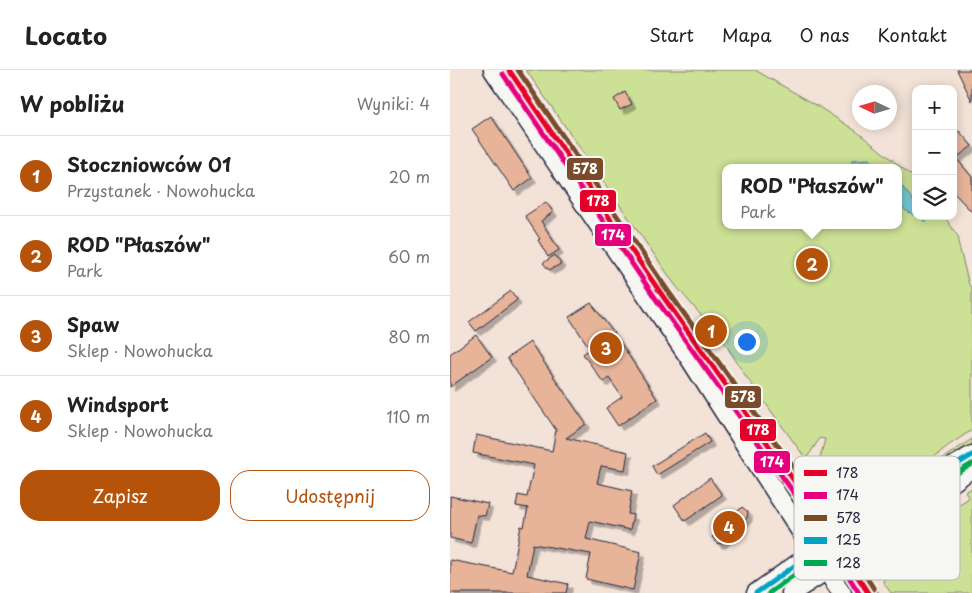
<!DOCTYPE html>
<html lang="pl">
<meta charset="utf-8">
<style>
body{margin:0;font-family:"Playpen Sans",sans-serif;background:#f2f2f2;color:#222}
.controls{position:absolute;right:15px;top:15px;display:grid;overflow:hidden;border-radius:10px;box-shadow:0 2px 12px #0003}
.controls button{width:45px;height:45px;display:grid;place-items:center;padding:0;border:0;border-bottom:1px solid #e0e0e0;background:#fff;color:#222;font:25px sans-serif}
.compass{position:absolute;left:402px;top:15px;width:45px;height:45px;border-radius:50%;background:#fff;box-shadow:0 2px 12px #0003;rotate:274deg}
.you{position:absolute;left:296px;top:271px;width:18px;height:18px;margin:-12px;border:4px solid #fff;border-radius:50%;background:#1a73e8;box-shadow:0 0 0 8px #1a73e833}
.badge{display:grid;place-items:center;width:32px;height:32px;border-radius:50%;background:#b45309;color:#fff;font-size:16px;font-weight:700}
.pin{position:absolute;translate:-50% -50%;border:2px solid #fff;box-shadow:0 1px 5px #0006}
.popup{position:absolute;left:272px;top:94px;width:180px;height:65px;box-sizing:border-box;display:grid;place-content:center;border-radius:10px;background:#fff;filter:drop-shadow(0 1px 4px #0005);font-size:16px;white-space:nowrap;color:#767676}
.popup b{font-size:19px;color:#222}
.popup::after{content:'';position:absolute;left:50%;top:100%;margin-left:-10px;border:10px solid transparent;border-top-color:#fff}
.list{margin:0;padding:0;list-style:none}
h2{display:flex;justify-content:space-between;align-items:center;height:65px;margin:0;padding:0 20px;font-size:21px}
h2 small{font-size:16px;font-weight:400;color:#767676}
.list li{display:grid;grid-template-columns:32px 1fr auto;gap:15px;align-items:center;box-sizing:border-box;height:80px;padding:0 20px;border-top:1px solid #e0e0e0}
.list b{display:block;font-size:19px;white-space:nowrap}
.list p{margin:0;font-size:16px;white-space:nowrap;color:#767676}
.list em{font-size:16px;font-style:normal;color:#767676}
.actions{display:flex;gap:10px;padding:15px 20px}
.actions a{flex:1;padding:11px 0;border:1px solid #b45309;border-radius:20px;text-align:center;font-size:18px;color:#b45309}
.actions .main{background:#b45309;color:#fff}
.icon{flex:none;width:28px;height:28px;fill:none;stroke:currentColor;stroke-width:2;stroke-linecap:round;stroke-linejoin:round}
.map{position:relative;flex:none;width:522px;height:523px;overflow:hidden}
header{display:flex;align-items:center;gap:30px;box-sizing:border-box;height:70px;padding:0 25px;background:#fff;border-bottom:1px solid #e0e0e0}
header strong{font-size:24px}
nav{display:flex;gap:28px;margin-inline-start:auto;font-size:18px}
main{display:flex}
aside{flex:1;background:#fff}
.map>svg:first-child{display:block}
</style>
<header>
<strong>Locato</strong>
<nav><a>Start</a><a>Mapa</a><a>O nas</a><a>Kontakt</a></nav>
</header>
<main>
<aside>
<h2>W pobliżu<small>Wyniki: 4</small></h2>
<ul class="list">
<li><span class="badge">1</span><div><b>Stoczniowców 01</b><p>Przystanek · Nowohucka</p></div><em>20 m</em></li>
<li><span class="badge">2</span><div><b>ROD &quot;Płaszów&quot;</b><p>Park</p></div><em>60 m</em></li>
<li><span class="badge">3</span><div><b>Spaw</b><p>Sklep · Nowohucka</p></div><em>80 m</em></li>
<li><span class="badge">4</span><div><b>Windsport</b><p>Sklep · Nowohucka</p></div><em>110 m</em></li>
</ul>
<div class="actions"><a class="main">Zapisz</a><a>Udostępnij</a></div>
</aside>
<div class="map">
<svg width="522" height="523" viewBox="0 0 522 523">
<defs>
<filter id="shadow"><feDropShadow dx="4.5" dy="4.5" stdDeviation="0" flood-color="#0004"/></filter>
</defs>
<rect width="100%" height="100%" fill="#f2e2d7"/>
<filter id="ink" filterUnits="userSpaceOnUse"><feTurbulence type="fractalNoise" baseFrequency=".02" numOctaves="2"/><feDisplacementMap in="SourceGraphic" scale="10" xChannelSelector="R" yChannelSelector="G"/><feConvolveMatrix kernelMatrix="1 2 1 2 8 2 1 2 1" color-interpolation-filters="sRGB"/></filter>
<g filter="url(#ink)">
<!-- green -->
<g fill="#cde196" stroke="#788268" fill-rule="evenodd">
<path d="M76,0H305L366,35L406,61L466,109V146H494L509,168L508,172L519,215L522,218V360L499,375L479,391L416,432L378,427L366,409L377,398L368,395L375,369L370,368L356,389L295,305L274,272L226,216ZM276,98H448V155H276Z"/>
<path d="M522,369V375L476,401L475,400Z"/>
<path d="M522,418V523H441L433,512L443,477L519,428L515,422Z"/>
</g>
<!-- water -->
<g fill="#79cad4" stroke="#568797">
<path d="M419,89L432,98H410L403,94L401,90Z"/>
<path d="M448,111L466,134V146H477L476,152L455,140L448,133Z"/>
</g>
<!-- building -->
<g fill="#e7b499" stroke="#22223b" filter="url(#shadow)">
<path d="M507,0H522V31Z"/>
<path d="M175,22L182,34L170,40L164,29Z"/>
<path d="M41,46L82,108L64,121L22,59Z"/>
<path d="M509,61L522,76L506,88L522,107V142L503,122V66Z"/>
<path d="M96,132L103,142L91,151L109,180L98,187L88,170L90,169L75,146Z"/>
<path d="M105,185L111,194L99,200L93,193Z"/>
<path d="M61,221L67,230L26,261L19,252Z"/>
<path d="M141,233L166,266L207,329L168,356L156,338L172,327L159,308L153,312L133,284L140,279L119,247Z"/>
<path d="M26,265L42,287L0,317V284Z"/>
<path d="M80,272L136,354L116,368L178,382L175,400L151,396L147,413L182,421L178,444L183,445L180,460L140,451L136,469L191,482L183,520L136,509L141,484L83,474L77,505L118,514L116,523H0V490L62,502L71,456L74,457L78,438L66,436L68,425L77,427L84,395L23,383L26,365L102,381L106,360L57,288Z"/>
<path d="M255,363L260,372L207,405L202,396Z"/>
<path d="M260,408L272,425L235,451L224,435Z"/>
<path d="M0,426L38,434L35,446L27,445L21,473L0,468Z"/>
<path d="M292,437L298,442L297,448L271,474L269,473L268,474L262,467Z"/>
</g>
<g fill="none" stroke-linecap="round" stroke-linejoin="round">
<!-- secondary casing -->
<g stroke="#22223b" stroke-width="21">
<g id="secondary">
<path d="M43,0L238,286L364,482L392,523"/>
<path d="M59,0L212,225L367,443L418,523"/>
<path d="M306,523L364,482L522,385"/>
<path d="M341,523L423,471L522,398"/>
</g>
</g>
<!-- secondary -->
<use href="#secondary" stroke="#f6f6f2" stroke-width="18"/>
<!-- bus-1 casing -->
<g stroke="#f6f6f2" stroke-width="9">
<path id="bus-1" d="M59,0L212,225L367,443L418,523"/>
</g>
<!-- bus-2 casing -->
<g stroke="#f6f6f2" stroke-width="9">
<path id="bus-2" d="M53,4L206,229L361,447L409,523"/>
</g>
<!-- bus-3 casing -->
<g stroke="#f6f6f2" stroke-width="9">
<path id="bus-3" d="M68,0L218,221L373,439L424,519"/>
</g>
<!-- bus-4 casing -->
<g stroke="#f6f6f2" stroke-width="9">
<path id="bus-4" d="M306,523L364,482L522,385"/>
</g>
<!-- bus-5 casing -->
<g stroke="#f6f6f2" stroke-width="9">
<path id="bus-5" d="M319,523L368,488L522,394"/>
</g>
<!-- bus-1 -->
<use href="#bus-1" stroke="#e4002b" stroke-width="5"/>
<!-- bus-2 -->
<use href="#bus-2" stroke="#e5007d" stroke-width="5"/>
<!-- bus-3 -->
<use href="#bus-3" stroke="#7a4b2a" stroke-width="5"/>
<!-- bus-4 -->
<use href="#bus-4" stroke="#02a2c7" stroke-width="5"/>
<!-- bus-5 -->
<use href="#bus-5" stroke="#00a651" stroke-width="5"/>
</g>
</g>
<!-- legend -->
<rect x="344" y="386" width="166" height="124" rx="8" fill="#f6f6f2" stroke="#b6b6bb" stroke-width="1"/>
<rect x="354" y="400" width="23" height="6" fill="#e4002b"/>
<rect x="354" y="422" width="23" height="7" fill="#e5007d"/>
<rect x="354" y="445" width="23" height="6" fill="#7a4b2a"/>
<rect x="354" y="467" width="23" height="7" fill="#02a2c7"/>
<rect x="354" y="490" width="23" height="6" fill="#00a651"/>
<g font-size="14" fill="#22223b">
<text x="386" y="408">178</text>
<text x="386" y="430">174</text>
<text x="386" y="453">578</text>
<text x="386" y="475">125</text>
<text x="386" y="498">128</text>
</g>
<g stroke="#f6f6f2" stroke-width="2">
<rect x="116" y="87" width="38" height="24" rx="5" fill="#7a4b2a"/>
<rect x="129" y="119" width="38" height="24" rx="5" fill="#e4002b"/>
<rect x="144" y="153" width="38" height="24" rx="5" fill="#e5007d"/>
<rect x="274" y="315" width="38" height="24" rx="5" fill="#7a4b2a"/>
<rect x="289" y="348" width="38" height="24" rx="5" fill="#e4002b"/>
<rect x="303" y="380" width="38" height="24" rx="5" fill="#e5007d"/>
</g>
<g font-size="14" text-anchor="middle" font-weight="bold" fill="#fff">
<text x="135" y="104">578</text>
<text x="148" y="136">178</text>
<text x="163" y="170">174</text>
<text x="293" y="332">578</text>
<text x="308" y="365">178</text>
<text x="322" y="397">174</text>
</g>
</svg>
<div class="controls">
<button>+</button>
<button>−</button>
<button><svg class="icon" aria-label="layers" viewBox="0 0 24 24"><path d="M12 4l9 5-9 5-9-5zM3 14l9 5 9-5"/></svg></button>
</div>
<svg class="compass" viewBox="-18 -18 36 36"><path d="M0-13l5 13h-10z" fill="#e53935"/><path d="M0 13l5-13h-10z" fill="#767676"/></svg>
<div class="you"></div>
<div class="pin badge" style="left:261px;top:261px">1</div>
<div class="pin badge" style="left:362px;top:194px">2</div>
<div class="popup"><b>ROD &quot;Płaszów&quot;</b>Park</div>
<div class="pin badge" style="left:156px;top:278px">3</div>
<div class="pin badge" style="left:279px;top:457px">4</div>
</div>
</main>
